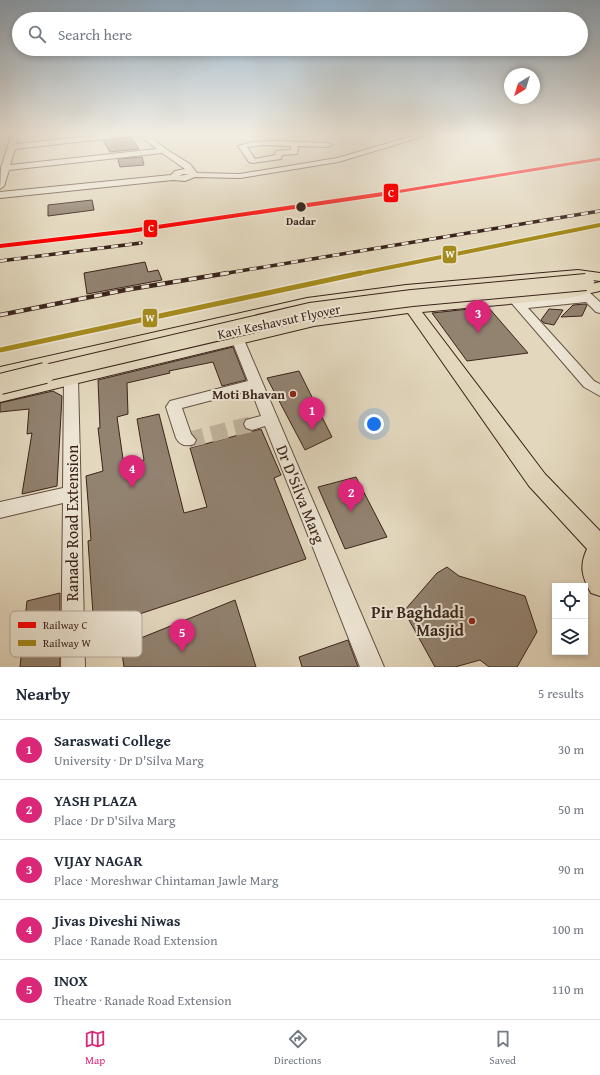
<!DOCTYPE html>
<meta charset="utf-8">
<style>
body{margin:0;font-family:"Gentium Book Plus",serif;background:#f6f6f7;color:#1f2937}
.controls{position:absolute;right:12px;bottom:12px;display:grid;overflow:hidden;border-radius:0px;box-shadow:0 2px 6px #0003}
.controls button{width:36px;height:36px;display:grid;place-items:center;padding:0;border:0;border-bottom:1px solid #e0e1e3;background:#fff;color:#1f2937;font:20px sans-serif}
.compass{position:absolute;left:504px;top:68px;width:36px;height:36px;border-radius:50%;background:#fff;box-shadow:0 2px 6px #0003;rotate:218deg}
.you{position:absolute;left:374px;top:424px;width:14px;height:14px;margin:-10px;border:3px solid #fff;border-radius:50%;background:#1a73e8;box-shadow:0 0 0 6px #1a73e833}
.badge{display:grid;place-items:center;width:26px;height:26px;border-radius:50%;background:#db2777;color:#fff;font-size:13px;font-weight:700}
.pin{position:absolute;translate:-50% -33px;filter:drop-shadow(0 1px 2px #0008)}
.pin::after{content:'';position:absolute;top:21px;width:14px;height:12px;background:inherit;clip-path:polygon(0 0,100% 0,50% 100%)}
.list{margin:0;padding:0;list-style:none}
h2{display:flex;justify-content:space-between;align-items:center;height:52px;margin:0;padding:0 16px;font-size:17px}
h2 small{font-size:13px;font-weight:400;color:#747a83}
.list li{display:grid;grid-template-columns:26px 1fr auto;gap:12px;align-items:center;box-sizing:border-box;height:60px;padding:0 16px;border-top:1px solid #e0e1e3}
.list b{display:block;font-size:15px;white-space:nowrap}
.list p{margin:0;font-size:13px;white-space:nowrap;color:#747a83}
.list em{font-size:13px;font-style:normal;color:#747a83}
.icon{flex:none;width:22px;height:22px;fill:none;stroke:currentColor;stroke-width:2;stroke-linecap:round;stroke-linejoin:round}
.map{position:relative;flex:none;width:600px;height:667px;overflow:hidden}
.search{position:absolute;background:#fff;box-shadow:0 2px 6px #0003;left:12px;right:12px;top:12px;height:44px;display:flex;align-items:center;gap:10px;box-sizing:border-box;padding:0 14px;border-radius:22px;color:#747a83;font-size:15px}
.sheet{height:352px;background:#fff}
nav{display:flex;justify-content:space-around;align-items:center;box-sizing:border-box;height:56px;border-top:1px solid #e0e1e3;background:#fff;font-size:11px;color:#747a83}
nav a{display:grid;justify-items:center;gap:2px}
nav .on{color:#db2777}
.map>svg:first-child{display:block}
</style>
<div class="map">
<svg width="600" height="667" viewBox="0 0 600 667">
<rect width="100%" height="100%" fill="#e3d8be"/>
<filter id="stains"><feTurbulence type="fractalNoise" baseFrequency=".005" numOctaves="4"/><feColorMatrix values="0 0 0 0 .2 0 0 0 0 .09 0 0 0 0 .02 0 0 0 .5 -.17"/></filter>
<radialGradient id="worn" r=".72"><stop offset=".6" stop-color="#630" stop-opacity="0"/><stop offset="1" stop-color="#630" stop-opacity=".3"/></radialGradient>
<!-- building -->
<g fill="#928270" stroke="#3b241b">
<path d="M131,137L139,149L110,152L103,141Z"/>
<path d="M142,157L144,165L120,167L118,159Z"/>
<path d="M92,200L94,210L48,216V205Z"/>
<path d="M145,262L148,272L158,270L162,280L87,294L84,273Z"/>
<path d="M585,304L587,305L582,316L561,317L573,305Z"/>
<path d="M488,307L528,353L467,361L432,313Z"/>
<path d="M549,309L563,310L554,325L544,323L541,320Z"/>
<path d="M233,347L246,380L222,386L213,362L169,371L170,373L127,383L128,414L117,417L124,466L144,460L137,419L159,414L184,513L207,507L190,448L261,429L281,475L274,478L306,559L94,629L88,541L91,540L86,476L103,471L98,428H100L98,380Z"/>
<path d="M299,371L332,437L305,450L267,378Z"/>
<path d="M53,391L62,396L57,486L22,494L32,433L27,434L29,409L0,412V403Z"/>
<path d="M356,477L387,537L345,549L318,487Z"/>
<path d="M447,567L459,576L525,596L537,632L517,667H489L480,660L455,667H435L404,611L437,573Z"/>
<path d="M60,593V667H20L27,601Z"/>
<path d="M235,600L256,667H124L121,646Z"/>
<path d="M348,640L358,667H302L299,657Z"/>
</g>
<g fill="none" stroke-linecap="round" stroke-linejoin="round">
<!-- minor-tunnel -->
<path stroke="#c1b49d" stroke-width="16" stroke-dasharray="16 8" stroke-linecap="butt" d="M188,440L252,424"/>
<!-- minor casing -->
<g stroke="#655144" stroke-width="2">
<g id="minor">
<path d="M12,133H19L16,144L118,133H146L166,149L190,164L197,173L240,174L337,158L423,133H435L338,162L240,178L195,177L185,181L173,180L0,198V192L171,175L175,171L185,169L162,153L9,170L4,186L0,189L1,168ZM139,135L157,149L10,165L15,149ZM183,174H189L179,176Z"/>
<path d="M274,141L328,143L332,145L328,147L298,146L297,154L282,155L281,159L252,163L249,162L238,146L253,142ZM263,145L291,146V150L276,151L275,155L255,159L247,147Z"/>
<path d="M584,289L588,291L600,302V313L596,312L586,302L528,308L594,381L600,384V396L584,387L508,299L514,295L518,296L522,301L580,295L578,293L580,291Z"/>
<path d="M233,324L239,328L384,667H360L265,426L252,430L246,428L244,424L246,420L261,416L251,390L182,408L191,434L196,440L194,444C186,447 180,445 176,438L166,407L170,401L248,381L227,328Z"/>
<path d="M71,374L76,376L78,379L85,667H61L63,503L0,518V502L63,488L64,379L66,376Z"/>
</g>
</g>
<!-- major casing -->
<g stroke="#3b241b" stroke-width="2">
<g id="major">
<path d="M578,270L600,273V281L578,278L406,293L307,306L0,379V367L307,298L406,285Z"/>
<path d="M600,282V291L563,299L422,312L545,474L600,531V596L591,593C582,577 579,566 587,549L529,486L408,313L314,326L0,402V390L314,316L403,305L402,300L404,297H414L418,303L563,291Z"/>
</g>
</g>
<!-- minor -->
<use href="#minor" fill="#ede6d5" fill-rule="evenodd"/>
<!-- major -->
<use href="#major" fill="#e3d8be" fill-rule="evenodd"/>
<!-- rail-far1 casing -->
<g stroke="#3b241b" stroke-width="3.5">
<g id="rail-far1">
<path d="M0,261L141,243"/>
<path d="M222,274L600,211"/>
</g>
</g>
<!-- rail casing -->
<g stroke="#3b241b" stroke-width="4.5">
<path id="rail" d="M0,315L125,290L228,273"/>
</g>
<!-- rail-far1 -->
<use href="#rail-far1" stroke="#ede6d5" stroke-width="2.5" stroke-dasharray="7" stroke-linecap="butt"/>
<!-- rail -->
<use href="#rail" stroke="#ede6d5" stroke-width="3" stroke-dasharray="8" stroke-linecap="butt"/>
<!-- major-bridge-far1 casing -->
<g stroke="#3b241b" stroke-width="18" stroke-linecap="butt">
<path id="major-bridge-far1" d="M41,374L310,311L412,298L586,282"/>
</g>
<!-- major-bridge casing -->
<g stroke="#3b241b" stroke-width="22" stroke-linecap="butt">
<path id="major-bridge" d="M0,384L45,373"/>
</g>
<!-- major-bridge-far1 -->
<use href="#major-bridge-far1" stroke="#e3d8be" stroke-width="16"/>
<!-- major-bridge -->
<use href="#major-bridge" stroke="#e3d8be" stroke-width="20"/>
<!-- rail-1-far1 casing -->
<g stroke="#ede6d5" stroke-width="5">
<path id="rail-1-far1" d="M377,195L600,159"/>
</g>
<!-- rail-1 casing -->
<g stroke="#ede6d5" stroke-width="6">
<path id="rail-1" d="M0,246L130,231L383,194"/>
</g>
<!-- rail-2-far1 casing -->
<g stroke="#ede6d5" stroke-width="6">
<path id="rail-2-far1" d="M357,274L600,225"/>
</g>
<!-- rail-2 casing -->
<g stroke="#ede6d5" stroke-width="8">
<path id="rail-2" d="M0,350L361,273"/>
</g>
<!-- rail-1-far1 -->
<use href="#rail-1-far1" stroke="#f00" stroke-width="3"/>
<!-- rail-1 -->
<use href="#rail-1" stroke="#f00" stroke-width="4"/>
<!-- rail-2-far1 -->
<use href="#rail-2-far1" stroke="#a58b1d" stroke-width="4"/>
<!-- rail-2 -->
<use href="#rail-2" stroke="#a58b1d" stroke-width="5"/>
</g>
<!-- sky -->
<linearGradient id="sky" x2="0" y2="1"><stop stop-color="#8faac1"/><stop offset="0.59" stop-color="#f2ede2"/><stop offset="1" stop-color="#f2ede2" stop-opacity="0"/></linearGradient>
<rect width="600" height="227" fill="url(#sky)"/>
<!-- markers -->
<circle fill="#3b241b" stroke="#ede6d5" stroke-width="1.5" cx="301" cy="207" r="5.5"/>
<g fill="#8f2418" stroke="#ede6d5" stroke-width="1.5">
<circle cx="293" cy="394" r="4"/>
<circle cx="472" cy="621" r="4"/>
</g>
<g text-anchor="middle" stroke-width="4" stroke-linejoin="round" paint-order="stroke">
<!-- far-stop labels -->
<g font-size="11" font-weight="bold" fill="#3b241b" stroke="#ede6d5">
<text x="301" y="225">Dadar</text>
</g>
<!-- street labels -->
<g font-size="13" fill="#3b241b" stroke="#ede6d5">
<text transform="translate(279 321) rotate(-12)" y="5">Kavi Keshavsut Flyover</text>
</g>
<!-- poi labels -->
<g font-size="13" font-weight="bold" fill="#3b241b" stroke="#ede6d5" text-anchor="end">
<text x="285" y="399">Moti Bhavan</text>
</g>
<!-- near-street labels -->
<g font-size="16" fill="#3b241b" stroke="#ede6d5">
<text transform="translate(301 494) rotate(68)" y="6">Dr D'Silva Marg</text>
<text transform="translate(72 523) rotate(-90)" y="6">Ranade Road Extension</text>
</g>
<!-- near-poi labels -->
<g font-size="16" font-weight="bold" fill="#3b241b" stroke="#ede6d5" text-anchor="end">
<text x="464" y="618">Pir Baghdadi<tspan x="464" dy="18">Masjid</tspan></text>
</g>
</g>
<!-- legend -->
<rect x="10" y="611" width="132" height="46" rx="6" fill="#ede6d5" stroke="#b8ac9d" stroke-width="1"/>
<rect x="18" y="622" width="18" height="6" fill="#f00"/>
<rect x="18" y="640" width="18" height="6" fill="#a58b1d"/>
<g font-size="11" fill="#3b241b">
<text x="43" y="629">Railway C</text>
<text x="43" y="647">Railway W</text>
</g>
<g stroke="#ede6d5" stroke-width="1.5">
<rect x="383" y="183" width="16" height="20" rx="4" fill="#f00"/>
<rect x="143" y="219" width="15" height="19" rx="4" fill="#f00"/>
<rect x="442" y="245" width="15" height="19" rx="4" fill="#a58b1d"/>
<rect x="142" y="308" width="16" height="20" rx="4" fill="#a58b1d"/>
</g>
<g font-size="11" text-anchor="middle" font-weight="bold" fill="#fff">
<text x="391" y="197">C</text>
<text x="151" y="232">C</text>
<text x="450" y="258">W</text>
<text x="150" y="322">W</text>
</g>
<rect width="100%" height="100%" filter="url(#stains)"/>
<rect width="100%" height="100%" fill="url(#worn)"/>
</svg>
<div class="controls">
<button><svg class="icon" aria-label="locate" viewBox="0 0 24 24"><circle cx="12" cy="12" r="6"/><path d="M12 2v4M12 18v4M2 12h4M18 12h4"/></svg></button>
<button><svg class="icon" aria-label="layers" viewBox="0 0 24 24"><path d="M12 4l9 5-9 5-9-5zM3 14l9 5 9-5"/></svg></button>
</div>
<svg class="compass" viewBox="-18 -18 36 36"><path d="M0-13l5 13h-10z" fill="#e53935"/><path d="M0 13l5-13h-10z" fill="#747a83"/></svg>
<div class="you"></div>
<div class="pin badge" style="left:312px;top:430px">1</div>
<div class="pin badge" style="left:351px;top:512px">2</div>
<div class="pin badge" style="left:478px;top:333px">3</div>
<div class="pin badge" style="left:132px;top:488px">4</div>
<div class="pin badge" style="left:182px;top:652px">5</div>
<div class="search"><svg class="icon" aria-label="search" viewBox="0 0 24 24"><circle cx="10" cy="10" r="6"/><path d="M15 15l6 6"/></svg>Search here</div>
</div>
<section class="sheet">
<h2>Nearby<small>5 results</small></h2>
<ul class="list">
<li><span class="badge">1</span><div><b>Saraswati College</b><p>University · Dr D'Silva Marg</p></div><em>30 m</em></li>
<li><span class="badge">2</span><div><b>YASH PLAZA</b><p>Place · Dr D'Silva Marg</p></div><em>50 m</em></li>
<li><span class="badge">3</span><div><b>VIJAY NAGAR</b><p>Place · Moreshwar Chintaman Jawle Marg</p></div><em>90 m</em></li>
<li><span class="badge">4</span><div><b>Jivas Diveshi Niwas</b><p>Place · Ranade Road Extension</p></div><em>100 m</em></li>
<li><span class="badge">5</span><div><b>INOX</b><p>Theatre · Ranade Road Extension</p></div><em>110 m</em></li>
</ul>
</section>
<nav>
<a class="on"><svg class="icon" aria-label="map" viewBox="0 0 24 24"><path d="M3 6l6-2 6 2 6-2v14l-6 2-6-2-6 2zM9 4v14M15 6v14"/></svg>Map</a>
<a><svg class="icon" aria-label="directions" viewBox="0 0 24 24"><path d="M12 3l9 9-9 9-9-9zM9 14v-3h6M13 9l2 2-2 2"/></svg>Directions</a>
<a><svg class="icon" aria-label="saved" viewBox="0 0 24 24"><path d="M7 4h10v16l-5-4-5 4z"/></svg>Saved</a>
</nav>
